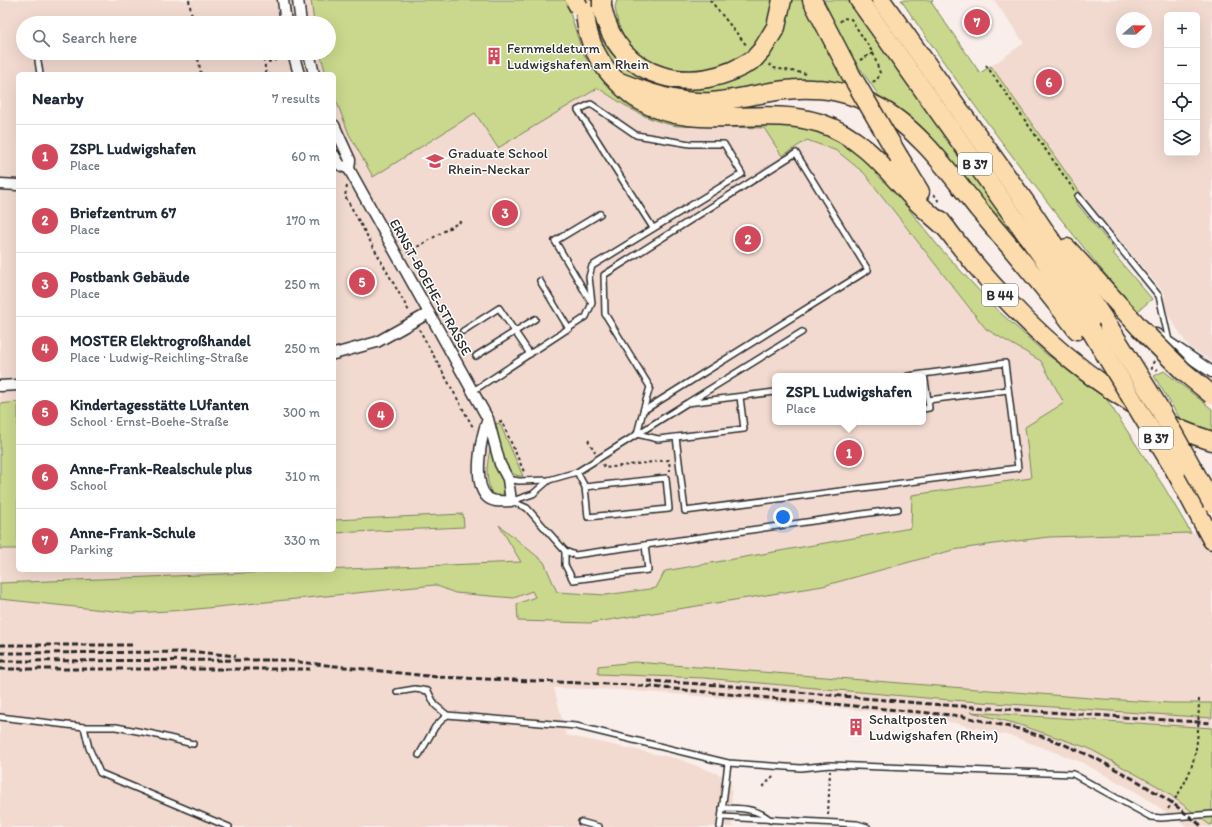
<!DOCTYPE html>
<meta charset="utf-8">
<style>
body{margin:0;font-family:Itim,sans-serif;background:#f2f2f3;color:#1f2937}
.controls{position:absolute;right:12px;top:12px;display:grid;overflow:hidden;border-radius:6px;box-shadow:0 4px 16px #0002}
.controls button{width:36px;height:36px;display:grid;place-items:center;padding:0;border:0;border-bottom:1px solid #e0e1e3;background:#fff;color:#1f2937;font:20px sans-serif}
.compass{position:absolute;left:1116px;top:12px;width:36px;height:36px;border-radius:50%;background:#fff;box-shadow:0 4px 16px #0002;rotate:70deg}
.you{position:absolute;left:783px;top:517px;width:14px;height:14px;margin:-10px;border:3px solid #fff;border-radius:50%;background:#1a73e8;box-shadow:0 0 0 6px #1a73e833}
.badge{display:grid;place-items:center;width:26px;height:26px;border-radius:50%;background:#d1495b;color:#fff;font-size:13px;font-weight:700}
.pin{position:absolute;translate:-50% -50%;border:2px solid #fff;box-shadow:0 1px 4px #0006}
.popup{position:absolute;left:772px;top:373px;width:154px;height:52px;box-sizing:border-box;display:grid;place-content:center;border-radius:6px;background:#fff;filter:drop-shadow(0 1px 3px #0005);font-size:13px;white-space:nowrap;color:#747a83}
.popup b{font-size:15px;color:#1f2937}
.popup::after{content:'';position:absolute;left:50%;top:100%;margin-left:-8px;border:8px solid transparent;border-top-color:#fff}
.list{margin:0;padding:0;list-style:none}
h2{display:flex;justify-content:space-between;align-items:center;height:52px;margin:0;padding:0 16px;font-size:17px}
h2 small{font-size:13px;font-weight:400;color:#747a83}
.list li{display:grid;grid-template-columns:26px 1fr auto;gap:12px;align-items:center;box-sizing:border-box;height:64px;padding:0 16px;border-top:1px solid #e0e1e3}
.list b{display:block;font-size:15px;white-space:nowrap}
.list p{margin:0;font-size:13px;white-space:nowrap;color:#747a83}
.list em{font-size:13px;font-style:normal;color:#747a83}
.icon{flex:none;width:22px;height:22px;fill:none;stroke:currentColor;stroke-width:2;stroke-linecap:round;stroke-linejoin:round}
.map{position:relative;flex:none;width:1212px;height:827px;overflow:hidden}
.search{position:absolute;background:#fff;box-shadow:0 4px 16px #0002;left:16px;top:16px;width:320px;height:44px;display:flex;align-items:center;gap:10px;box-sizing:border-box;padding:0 14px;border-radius:22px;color:#747a83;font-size:15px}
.panel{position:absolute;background:#fff;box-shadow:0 4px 16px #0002;left:16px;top:72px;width:320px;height:500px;border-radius:6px}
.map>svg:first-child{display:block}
</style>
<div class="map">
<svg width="1212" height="827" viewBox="0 0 1212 827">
<rect width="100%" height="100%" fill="#f9eeea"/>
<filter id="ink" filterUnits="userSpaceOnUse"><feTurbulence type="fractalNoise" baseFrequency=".025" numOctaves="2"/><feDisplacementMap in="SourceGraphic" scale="8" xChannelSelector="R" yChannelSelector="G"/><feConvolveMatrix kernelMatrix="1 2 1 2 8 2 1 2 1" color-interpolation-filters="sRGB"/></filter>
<g filter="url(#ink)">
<!-- built -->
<g fill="#f2dad0" fill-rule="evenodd">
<path d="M0,0H311L314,23H23V53H329V23L351,5L598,88L677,126L764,128L782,156L807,140L837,151L863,173L986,329L1041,361L1064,403L1025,427L1032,479L912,495L911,528L665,571L656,588L606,595L557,592L544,562L500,526L521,562L334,570V533L464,527L463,514L334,520V74H18V402L0,404ZM775,376H923V422H775Z"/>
<path d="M994,0H1212V362L1189,347L1163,307L1165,294L1082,195L991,66L1024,43ZM1167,15H1197V153H1167ZM1122,18H1146V42H1122Z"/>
<path d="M1212,532V703H1171L1103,699L635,662L598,666V674L704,678L937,699L1212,718V728L974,712L1014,723L1088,748L1161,788L1209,824H1212V827H1188L1138,793L1081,762L1014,737L938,719L830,707L726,698L619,690L554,688L566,735L679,759L731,779L732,826L736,827H0V599L132,613L187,610L435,585L455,593L533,591L552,622L590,623L823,586L953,550L1001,543L1049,537Z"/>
<path d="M0,549H18V570H331L0,583Z"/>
</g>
<!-- green -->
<g fill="#c9d88c" stroke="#7a825c">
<path d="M311,0H566L582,51L590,65L614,89L798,125L841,139L876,168L939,247L994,307L1046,354L1101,391L1164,487L1191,533L1049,537L1001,543L953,550L823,586L590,623L518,621L517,604L535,597L532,591L514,598L455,593L435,585L187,610L132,613L0,599V583L521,562L499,525L544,562L557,592L606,595L656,588L665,571L911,528L912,495L1031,478L1025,427L1064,403L1041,361L986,329L864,173L837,151L807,140L782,156L764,128L677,126C644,120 626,106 598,88L498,148L475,113L373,177L349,134L334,95V74H326L320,53H329V23H314Z"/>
<path d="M591,0H595C592,54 632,80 681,86C689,87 700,90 708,88C718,86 727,82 737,78C748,73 761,67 769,56C782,39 786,21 789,0H803L846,84L805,85L706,96L667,93L633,78L617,70L605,56L590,13Z"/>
<path d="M617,0H775L765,32L741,61L682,76L644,59L629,46L618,24L615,7Z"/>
<path d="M821,0H848L1070,310L881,99L843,43Z"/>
<path d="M901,0H933L931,2L980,73L991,66L1082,195L1075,201L1115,250L1113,253L1152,299L1138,311C1108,280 1083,246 1056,213C1002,144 950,73 901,0Z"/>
<path d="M1164,371L1212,409V433L1182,422L1154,376Z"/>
<path d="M18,402V549H0V404Z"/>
<path d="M496,423L500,424L523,476C500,477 499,440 496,423Z"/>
<path d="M492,442L503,476L505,492L500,496H493C484,479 487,460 492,442Z"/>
<path d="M463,514L464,527L334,533V520Z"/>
<path d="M635,662L1103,699L1171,703H1212V718L937,699L704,678L598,674V666Z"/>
<path d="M971,712L1212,728V824L1210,825L1161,788L1088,748L1014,723Z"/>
</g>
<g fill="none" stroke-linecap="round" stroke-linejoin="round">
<!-- lane casing -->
<g stroke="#2b2b2b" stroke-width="8">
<g id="lane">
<path d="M38,61L40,74"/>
<path d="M1078,196L1159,296L1169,341"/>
<path d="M540,281L569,329"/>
<path d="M591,302L555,241L600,214"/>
<path d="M463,331L499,308L530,354"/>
<path d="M476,356L535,319"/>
<path d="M924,374L928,400"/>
<path d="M473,391L586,317L592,303L589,277L592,266L742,174L724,144H690L636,135L591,104L578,110L653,228"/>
<path d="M689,402L802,332"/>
<path d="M923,409L929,408L928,400L1008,390"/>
<path d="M637,434L643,411L868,270L796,153L604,275L605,314L650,387L643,411"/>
<path d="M637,434L658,439L676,437L685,511L1018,468L1005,363L908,376"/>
<path d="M676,437L744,429L740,397"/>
<path d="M577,472L585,487L588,517L669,509L666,478L585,487"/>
<path d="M508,479L519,481L549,480L577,472L687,403L775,392"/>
<path d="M511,501L527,508L565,551L575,555L898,509"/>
<path d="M512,501L533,494L549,480"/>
<path d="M565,551V565L573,580L648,570L645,545"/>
<path d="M397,692L415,689L428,691L435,705L447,715L576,726L728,763L801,768L830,765L1073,774L1151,817L1161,818L1212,814"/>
<path d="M0,717L84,727H116L153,734L193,744"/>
<path d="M84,727L89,748L100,773L229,827"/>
<path d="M419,755L435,727L447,715"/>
<path d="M722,808C739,808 757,808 770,820"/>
<path d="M722,817L857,824L867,827"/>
<path d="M581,822L599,827"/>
<path d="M720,827L728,763"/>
</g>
</g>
<!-- street casing -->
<g stroke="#2b2b2b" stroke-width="13">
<g id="street">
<path d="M283,0L286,23"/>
<path d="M298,0L301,23"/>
<path d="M293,53L299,74"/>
<path d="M309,53L314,74"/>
<path d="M334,125L350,160L349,169L488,419L500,464L508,479L511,501C503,501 493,503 487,497C472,483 481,436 488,419"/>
<path d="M334,155L340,165L349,169"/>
<path d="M0,184L18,185"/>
<path d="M1156,334L1212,372"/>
<path d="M334,354L377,342L429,313"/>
<path d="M0,386L18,385"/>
</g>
</g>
<!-- highway casing -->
<g stroke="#2b2b2b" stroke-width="21">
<g id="highway">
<path d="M812,0L851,75"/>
<path d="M859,0L1046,262L1090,329"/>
<path d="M881,0L1028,206L1109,327"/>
<path d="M585,7C585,33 595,57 612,76C620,84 629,95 639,100C695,134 760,104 820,123C859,136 882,164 909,194C920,206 934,217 947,229"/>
<path d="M602,7C617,81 695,99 754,59"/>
<path d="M762,50L776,27L782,0"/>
<path d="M617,81C648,93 677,104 711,102C745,99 778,87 813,89C833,89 858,96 876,106C918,127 951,175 980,211C1013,250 1046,289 1077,330"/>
<path d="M899,157L920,192"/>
<path d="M940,220C1002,304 1080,381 1175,427C1187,433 1200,437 1212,441"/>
<path d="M1067,248L1140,328"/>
<path d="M1176,472L1212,540"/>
</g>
</g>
<!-- path -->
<g stroke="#2b2b2b" stroke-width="2" stroke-dasharray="3 3" stroke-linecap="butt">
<path d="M189,0L193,23"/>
<path d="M710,0L747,46"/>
<path d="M178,22L192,20"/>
<path d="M840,22L843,18L851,19L873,53L880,73L877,80L872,82"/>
<path d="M197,53L201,74"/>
<path d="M263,53L266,74"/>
<path d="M860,60L873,53"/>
<path d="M268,62L285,58"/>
<path d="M769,64L774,68L808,74"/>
<path d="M986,65L1074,190"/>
<path d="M269,74H270"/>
<path d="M347,186L345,196L410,313"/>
<path d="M934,194L939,202"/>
<path d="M407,253L463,220"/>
<path d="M419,329L474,429"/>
<path d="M1154,361L1152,365V369L1156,370L1160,367"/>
<path d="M499,421L502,422L525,474"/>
<path d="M588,440L595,452"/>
<path d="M603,464L605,468L669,460L670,471"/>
<path d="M763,787L774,775"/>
<path d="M1168,809C1198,768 1198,747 1199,698"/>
<path d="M828,815L830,771"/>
</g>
<!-- lane -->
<use href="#lane" stroke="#fff" stroke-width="5"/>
<!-- street -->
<use href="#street" stroke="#fff" stroke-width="10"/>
<!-- highway -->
<use href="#highway" stroke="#fcdcac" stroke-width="18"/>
<!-- rail -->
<g stroke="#2b2b2b" stroke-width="3" stroke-dasharray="6 3" stroke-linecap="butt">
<path d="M0,645H135"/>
<path d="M0,653L198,652L236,656"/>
<path d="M0,661L280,660L437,677L631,685L961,716L1019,729L1056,741L1093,757L1139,782L1171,802L1203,827"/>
<path d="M0,669H310"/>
<path d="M647,681L719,685L930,704L1212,723"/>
</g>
<!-- highway-bridge casing -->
<g stroke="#2b2b2b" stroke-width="21" stroke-linecap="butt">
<g id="highway-bridge">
<path d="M575,0L579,7"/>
<path d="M602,7V0"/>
<path d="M754,59L762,50"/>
<path d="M851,75L899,157"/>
<path d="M1109,327L1158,406L1212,503"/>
<path d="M1140,328L1184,372L1212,395"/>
<path d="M1090,329L1176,472"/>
</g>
</g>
<!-- highway-bridge -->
<use href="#highway-bridge" stroke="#fcdcac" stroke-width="18"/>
</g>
</g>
<!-- icons -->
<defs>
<g id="building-bare" transform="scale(1.38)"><path d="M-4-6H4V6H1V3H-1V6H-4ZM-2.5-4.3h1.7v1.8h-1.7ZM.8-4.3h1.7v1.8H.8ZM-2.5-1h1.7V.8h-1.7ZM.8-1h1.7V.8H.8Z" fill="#d1495b" stroke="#fff" stroke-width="2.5" paint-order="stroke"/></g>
<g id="university-bare" transform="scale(1.38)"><path d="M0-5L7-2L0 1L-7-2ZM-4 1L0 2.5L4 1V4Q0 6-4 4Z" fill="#d1495b" stroke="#fff" stroke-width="2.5" paint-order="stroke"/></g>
</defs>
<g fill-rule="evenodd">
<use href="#building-bare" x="494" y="56"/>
<use href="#university-bare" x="435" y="161"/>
<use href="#building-bare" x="856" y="727"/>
</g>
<g text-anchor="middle" stroke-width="3" stroke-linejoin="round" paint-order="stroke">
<!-- shield labels -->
<g fill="#fff" stroke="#6b6b6b" stroke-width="1">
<rect x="958" y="153" width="34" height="22" rx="3"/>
<rect x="982" y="284" width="36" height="22" rx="3"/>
<rect x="1139" y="427" width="34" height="22" rx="3"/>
</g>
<g font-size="13" font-weight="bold" fill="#2b2b2b">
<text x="975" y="169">B 37</text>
<text x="1000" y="300">B 44</text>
<text x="1156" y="443">B 37</text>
</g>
<!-- poi labels -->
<g font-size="14" fill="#2b2b2b" stroke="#fff" text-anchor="start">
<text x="507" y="53">Fernmeldeturm<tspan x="507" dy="16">Ludwigshafen am Rhein</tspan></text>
<text x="448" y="158">Graduate School<tspan x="448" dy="16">Rhein-Neckar</tspan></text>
<text x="869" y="724">Schaltposten<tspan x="869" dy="16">Ludwigshafen (Rhein)</tspan></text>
</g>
<!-- street labels -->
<g font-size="14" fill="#2b2b2b" stroke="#fff">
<text transform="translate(431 287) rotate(61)" y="5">ERNST-BOEHE-STRASSE</text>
</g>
</g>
</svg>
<div class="controls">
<button>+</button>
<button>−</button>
<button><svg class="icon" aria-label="locate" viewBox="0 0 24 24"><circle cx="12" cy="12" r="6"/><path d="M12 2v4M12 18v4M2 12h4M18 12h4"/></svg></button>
<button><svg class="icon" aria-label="layers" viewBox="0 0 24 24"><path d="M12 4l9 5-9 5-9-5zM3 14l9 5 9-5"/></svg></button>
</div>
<svg class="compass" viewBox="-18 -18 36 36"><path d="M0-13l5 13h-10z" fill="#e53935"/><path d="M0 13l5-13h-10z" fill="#747a83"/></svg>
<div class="you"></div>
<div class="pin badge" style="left:849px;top:453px">1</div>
<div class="popup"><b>ZSPL Ludwigshafen</b>Place</div>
<div class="pin badge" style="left:748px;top:239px">2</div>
<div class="pin badge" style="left:505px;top:213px">3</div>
<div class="pin badge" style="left:381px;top:415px">4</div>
<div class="pin badge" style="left:362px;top:282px">5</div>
<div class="pin badge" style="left:1049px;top:82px">6</div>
<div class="pin badge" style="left:977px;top:22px">7</div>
<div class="search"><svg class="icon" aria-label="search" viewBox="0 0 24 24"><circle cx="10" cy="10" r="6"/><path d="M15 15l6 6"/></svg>Search here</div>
<section class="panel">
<h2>Nearby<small>7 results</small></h2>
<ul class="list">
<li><span class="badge">1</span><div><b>ZSPL Ludwigshafen</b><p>Place</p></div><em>60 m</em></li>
<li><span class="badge">2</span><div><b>Briefzentrum 67</b><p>Place</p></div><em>170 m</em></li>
<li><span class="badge">3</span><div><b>Postbank Gebäude</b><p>Place</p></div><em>250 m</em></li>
<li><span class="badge">4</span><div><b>MOSTER Elektrogroßhandel</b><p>Place · Ludwig-Reichling-Straße</p></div><em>250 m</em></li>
<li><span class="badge">5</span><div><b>Kindertagesstätte LUfanten</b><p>School · Ernst-Boehe-Straße</p></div><em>300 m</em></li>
<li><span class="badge">6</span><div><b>Anne-Frank-Realschule plus</b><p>School</p></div><em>310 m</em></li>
<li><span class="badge">7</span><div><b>Anne-Frank-Schule</b><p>Parking</p></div><em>330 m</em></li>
</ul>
</section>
</div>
